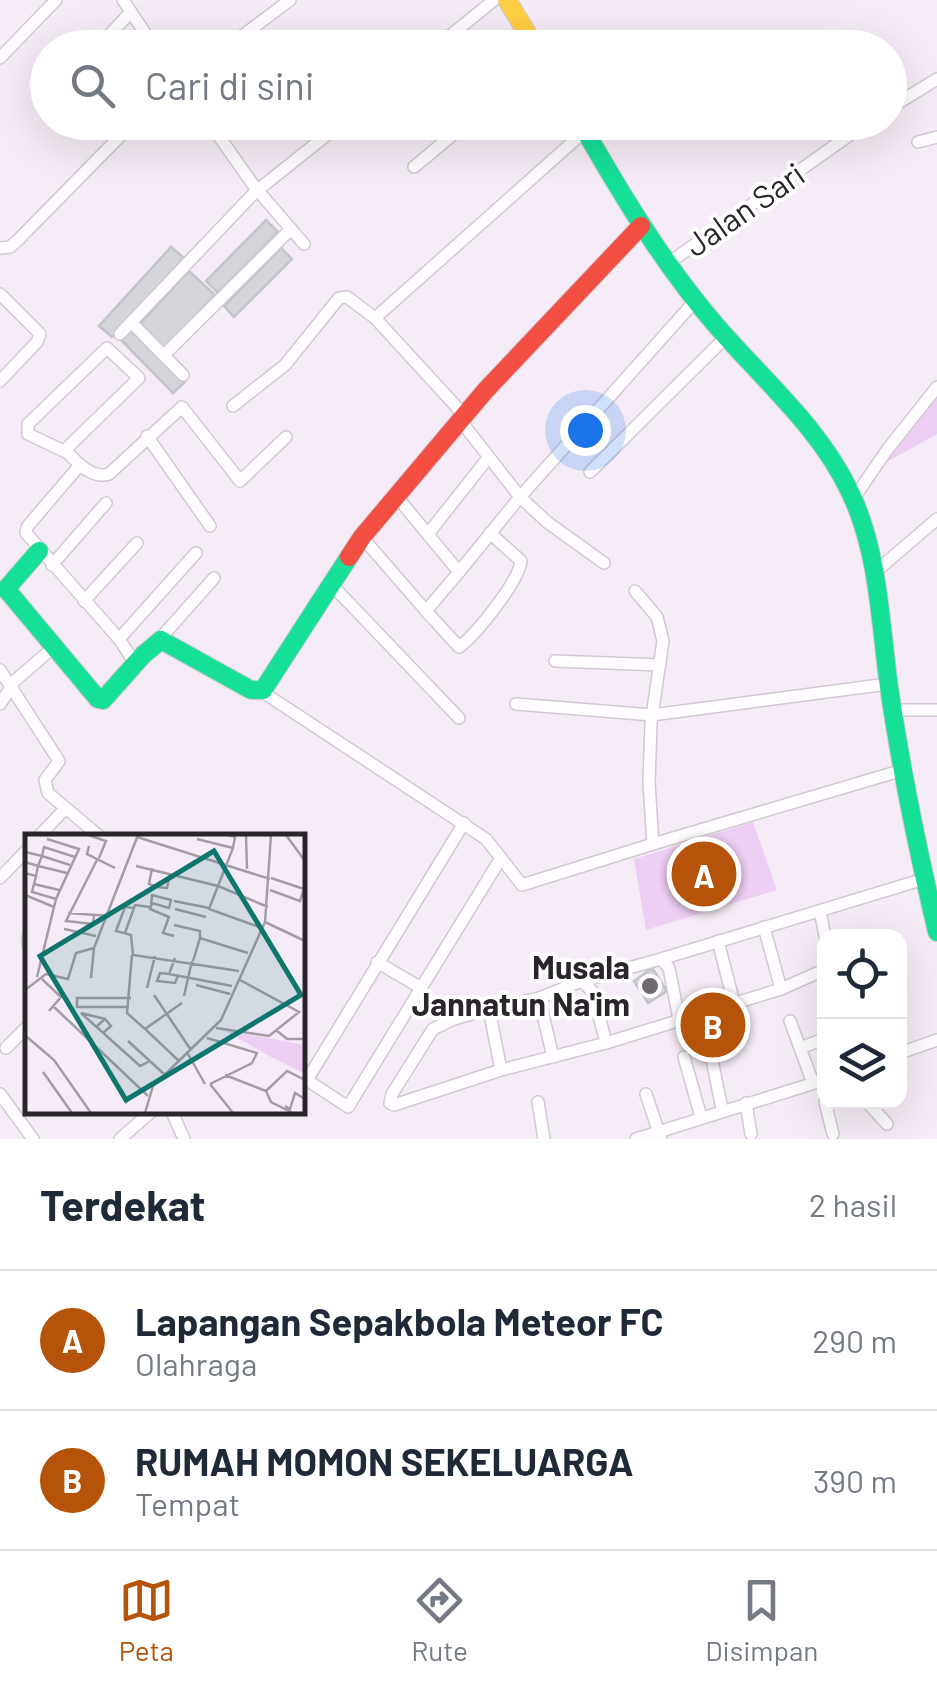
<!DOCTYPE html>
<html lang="id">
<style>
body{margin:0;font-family:Barlow,sans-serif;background:#f6f6f7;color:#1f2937}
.controls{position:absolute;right:30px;bottom:30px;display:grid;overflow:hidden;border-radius:20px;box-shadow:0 10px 40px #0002}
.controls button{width:90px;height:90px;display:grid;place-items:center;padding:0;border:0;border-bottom:2px solid #e0e1e3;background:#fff;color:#1f2937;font:50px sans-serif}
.you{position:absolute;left:585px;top:430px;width:35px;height:35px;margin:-25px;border:8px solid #fff;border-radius:50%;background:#1a73e8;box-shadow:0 0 0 15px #1a73e833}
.badge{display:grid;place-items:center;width:65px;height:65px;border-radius:50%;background:#b45309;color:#fff;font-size:32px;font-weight:700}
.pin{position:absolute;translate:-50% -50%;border:5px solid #fff;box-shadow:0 2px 10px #0006}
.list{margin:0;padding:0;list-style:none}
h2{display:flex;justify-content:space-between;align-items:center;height:130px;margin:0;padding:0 40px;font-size:42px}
h2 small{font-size:32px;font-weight:400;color:#747a83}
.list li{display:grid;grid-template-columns:65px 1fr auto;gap:30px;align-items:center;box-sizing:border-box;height:140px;padding:0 40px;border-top:2px solid #e0e1e3}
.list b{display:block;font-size:38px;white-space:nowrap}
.list p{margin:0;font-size:32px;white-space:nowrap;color:#747a83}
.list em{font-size:32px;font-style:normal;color:#747a83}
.icon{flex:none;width:55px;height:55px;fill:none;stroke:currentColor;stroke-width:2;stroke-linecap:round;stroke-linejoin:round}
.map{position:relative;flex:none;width:937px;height:1139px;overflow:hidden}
.search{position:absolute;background:#fff;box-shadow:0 10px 40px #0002;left:30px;right:30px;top:30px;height:110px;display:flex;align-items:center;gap:25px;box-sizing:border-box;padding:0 35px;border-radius:55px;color:#747a83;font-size:38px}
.sheet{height:410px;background:#fff}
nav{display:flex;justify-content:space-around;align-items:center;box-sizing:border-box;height:140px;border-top:2px solid #e0e1e3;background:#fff;font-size:28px;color:#747a83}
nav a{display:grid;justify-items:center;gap:5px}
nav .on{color:#b45309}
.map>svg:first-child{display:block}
</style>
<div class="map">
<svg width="937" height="1139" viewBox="0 0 937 1139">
<rect width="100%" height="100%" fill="#f6ecf7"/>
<!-- green -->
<g fill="#edcff3">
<path d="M937,396V434L883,464L904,434Z"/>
<path d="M753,822L777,890L646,930L634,859Z"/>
</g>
<!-- building -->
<g fill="#d4d5da" stroke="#c3c4c9" stroke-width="2.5">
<path d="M266,220L278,232L218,293L206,281Z"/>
<path d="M171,247L184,258L112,337L99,326Z"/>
<path d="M281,248L292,259L234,317L224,306Z"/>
<path d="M189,271L215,295L164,349L139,325Z"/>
<path d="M133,329L185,382L173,393L121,340Z"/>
<path d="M652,968L667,991L648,1003L634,981Z"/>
</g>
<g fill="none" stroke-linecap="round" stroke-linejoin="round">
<!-- street casing -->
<g stroke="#d0c9d1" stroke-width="14">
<g id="street">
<path d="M123,0L155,48"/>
<path d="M97,48L130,13"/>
<path d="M226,48L290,0"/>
<path d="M435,48L494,0"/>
<path d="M0,58L56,0"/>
<path d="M890,108L937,79"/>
<path d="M209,122L254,186L259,189L343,122"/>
<path d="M918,142L937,137"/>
<path d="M414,167L468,122"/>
<path d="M254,186L304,244"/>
<path d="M0,248L10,247L18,240L134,122"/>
<path d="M670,262L868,122"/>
<path d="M0,294L40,334L37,342L0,381"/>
<path d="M131,322L183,375"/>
<path d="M120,334L257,190"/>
<path d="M164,355L291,229"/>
<path d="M233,406L285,365L339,298L347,297L375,318"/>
<path d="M464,415L375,318L585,131"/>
<path d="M460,420L520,497L547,522L604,563"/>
<path d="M147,436L210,526"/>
<path d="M68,453L28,434V424L107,348L139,378L67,448L68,453C78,464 93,479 109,474L182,407L240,481L286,437"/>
<path d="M80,465L27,527L26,533L119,639L135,663"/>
<path d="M590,472L726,337"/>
<path d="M397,497L459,572L520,497L695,301"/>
<path d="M854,498L887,450L937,387"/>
<path d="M428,534L488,458"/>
<path d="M362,537L426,611"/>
<path d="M52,565L106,503"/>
<path d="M459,572L426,611L459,647C476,635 519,581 521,561L490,533"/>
<path d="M874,573L937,519"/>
<path d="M330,583L459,718"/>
<path d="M635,591L657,617L663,641L651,723L649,783L653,844L903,770"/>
<path d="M84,601L137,543"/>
<path d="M119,639L196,553"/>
<path d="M159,640L214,578"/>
<path d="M555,661L660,665"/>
<path d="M0,670L59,761L45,780L48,793L99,836"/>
<path d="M11,684L55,646"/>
<path d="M261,691L486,839L522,885L653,844"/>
<path d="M0,704L12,686"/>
<path d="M516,704L652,715L888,684"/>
<path d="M893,710H937"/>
<path d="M464,823L307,1080L348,1107L501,858"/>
<path d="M39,836L65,809"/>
<path d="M0,878L28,849"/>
<path d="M820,911L825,936"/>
<path d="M764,927L781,989"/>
<path d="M28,937V944"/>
<path d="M718,941L734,1003"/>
<path d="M661,959L924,879"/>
<path d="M377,962L421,988"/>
<path d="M582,981L661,959L669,968L679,1019"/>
<path d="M539,998L582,981L593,992L606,1043"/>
<path d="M489,1009L454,1019L433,1029L392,1094L390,1103L394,1105L501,1070L606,1043L781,989L824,970"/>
<path d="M790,1021L813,1083"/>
<path d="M6,1048L28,1026"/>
<path d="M800,1048L824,1039"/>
<path d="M900,1053L937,1040"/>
<path d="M711,1055L722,1109"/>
<path d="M684,1057L701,1117"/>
<path d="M501,1070L489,1009L539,998L553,1057"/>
<path d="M0,1094L33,1139"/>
<path d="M646,1094L661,1139"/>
<path d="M538,1102L544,1139"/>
<path d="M825,1102L833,1134"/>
<path d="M867,1102L887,1124"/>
<path d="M746,1103L751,1134"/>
<path d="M172,1112L184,1139"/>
<path d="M120,1139L151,1112"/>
<path d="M636,1139L824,1080"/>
</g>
</g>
<!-- fast casing -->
<g stroke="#d0c9d1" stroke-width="20">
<g id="fast">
<path d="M580,122C620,192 662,262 714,323C762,379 820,427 851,494C879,554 880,622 889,687C901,769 918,851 937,932"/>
<path d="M39,551L6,589L98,699L103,700L143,655L161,640L251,690H263L349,557"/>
</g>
</g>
<!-- slow casing -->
<g stroke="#d0c9d1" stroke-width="20">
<path id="slow" d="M507,0L536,48"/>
</g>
<!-- jam casing -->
<g stroke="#d0c9d1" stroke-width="20">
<path id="jam" d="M349,557L362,537L485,391L641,226"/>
</g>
<!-- street -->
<use href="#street" stroke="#fefcfe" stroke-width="11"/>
<!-- fast -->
<use href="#fast" stroke="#16e098" stroke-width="18"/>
<!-- slow -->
<use href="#slow" stroke="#ffcf43" stroke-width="18"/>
<!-- jam -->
<use href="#jam" stroke="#f24e42" stroke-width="18"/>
</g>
<!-- markers -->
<circle fill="#716a72" stroke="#fff" stroke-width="4" cx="650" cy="986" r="10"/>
<g text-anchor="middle" stroke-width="8" stroke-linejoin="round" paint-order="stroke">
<!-- street labels -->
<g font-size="32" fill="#2a242b" stroke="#fff">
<text transform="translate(745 210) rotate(-35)" y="11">Jalan Sari</text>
</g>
<!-- poi labels -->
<g font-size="32" font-weight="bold" fill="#2a242b" stroke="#fff" text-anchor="end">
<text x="630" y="979">Musala<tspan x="630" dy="37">Jannatun Na'im</tspan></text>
</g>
</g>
<!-- overview -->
<g transform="translate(25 834)">
<rect width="280" height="280" fill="#f6ecf7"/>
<path d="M199,196L280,211V240L244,222Z" fill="#edcff3"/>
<path fill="none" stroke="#a49ca5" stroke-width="2.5" d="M63,1L81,7L74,24M203,1L210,3L208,14L193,52L243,73M221,1L222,35M261,1L280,27M112,3L245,45M172,5L208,14M64,12L62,20L90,34M0,18L17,22L19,13L50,23M0,28L13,32L17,22L45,31M111,32L193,52L184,75L237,94M127,34L124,50L132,53L142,54L145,39M0,39L11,42L13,32L42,39M11,42L9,50L34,56M246,44L279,55M9,50L7,58L31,65M245,56L275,67L280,51M0,61L29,73M149,67L184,74M126,70L127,61L146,66L144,74L127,69L125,75L144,83L138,99L149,102M109,74L100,73L91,97L106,101L108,121L214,137M150,75L181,83M43,79L85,82M69,81L68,90L41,87L73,24M240,88L280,107M149,91L175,97V104M39,95L71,102M100,99L110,71L125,73M107,121L102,179L120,195M150,124L144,140L207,152M168,127L175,104L223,119M144,140L135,139L132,147L150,149L153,142M12,143L31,65L54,15L22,5M66,144L69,114M17,145L36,163L24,177M171,151L205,160M122,154L130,122M0,156L21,140L43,145L51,119L69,114L113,1M129,161L166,216M159,162L167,127M28,172L123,262M104,173H52V164H106M80,185L56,179L115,232L125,227M71,193L80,185L86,192L78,199M191,194L244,202L274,178L215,146M251,196L262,205H280M2,203L29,226L66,279M182,204L232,219L227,229L185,250M103,207L139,240M163,220L180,250M154,227L120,195L157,169M18,238L47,279M200,241L241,257L246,268L268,279M185,250L208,279M241,257L262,237L280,246M260,272L265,275L270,259L280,265M120,279L128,252L196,186L240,88L246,1"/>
<path fill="#0f766e" fill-opacity="0.15" stroke="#0f766e" stroke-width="5" d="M189,17L276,161L101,266L15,122Z"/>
<rect width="280" height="280" fill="none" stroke="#2a242b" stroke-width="5"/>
</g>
</svg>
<div class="controls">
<button><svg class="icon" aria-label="locate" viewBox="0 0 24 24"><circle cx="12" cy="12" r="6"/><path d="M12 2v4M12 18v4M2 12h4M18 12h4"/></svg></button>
<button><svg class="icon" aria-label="layers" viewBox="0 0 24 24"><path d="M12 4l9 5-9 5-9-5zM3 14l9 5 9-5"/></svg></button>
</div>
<div class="you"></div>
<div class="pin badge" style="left:704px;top:874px">A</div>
<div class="pin badge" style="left:713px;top:1025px">B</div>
<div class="search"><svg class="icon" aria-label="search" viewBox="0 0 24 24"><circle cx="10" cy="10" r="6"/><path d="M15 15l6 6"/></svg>Cari di sini</div>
</div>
<section class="sheet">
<h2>Terdekat<small>2 hasil</small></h2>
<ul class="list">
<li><span class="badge">A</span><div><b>Lapangan Sepakbola Meteor FC</b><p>Olahraga</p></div><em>290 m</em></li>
<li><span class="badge">B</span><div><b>RUMAH MOMON SEKELUARGA</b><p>Tempat</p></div><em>390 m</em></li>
</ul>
</section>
<nav>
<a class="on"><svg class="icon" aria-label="map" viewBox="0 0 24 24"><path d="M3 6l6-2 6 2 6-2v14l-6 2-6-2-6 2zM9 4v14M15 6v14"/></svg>Peta</a>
<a><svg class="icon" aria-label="directions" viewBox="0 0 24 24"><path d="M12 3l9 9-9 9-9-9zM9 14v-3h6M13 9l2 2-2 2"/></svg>Rute</a>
<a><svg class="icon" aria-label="saved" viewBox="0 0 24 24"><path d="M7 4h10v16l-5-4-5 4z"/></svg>Disimpan</a>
</nav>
